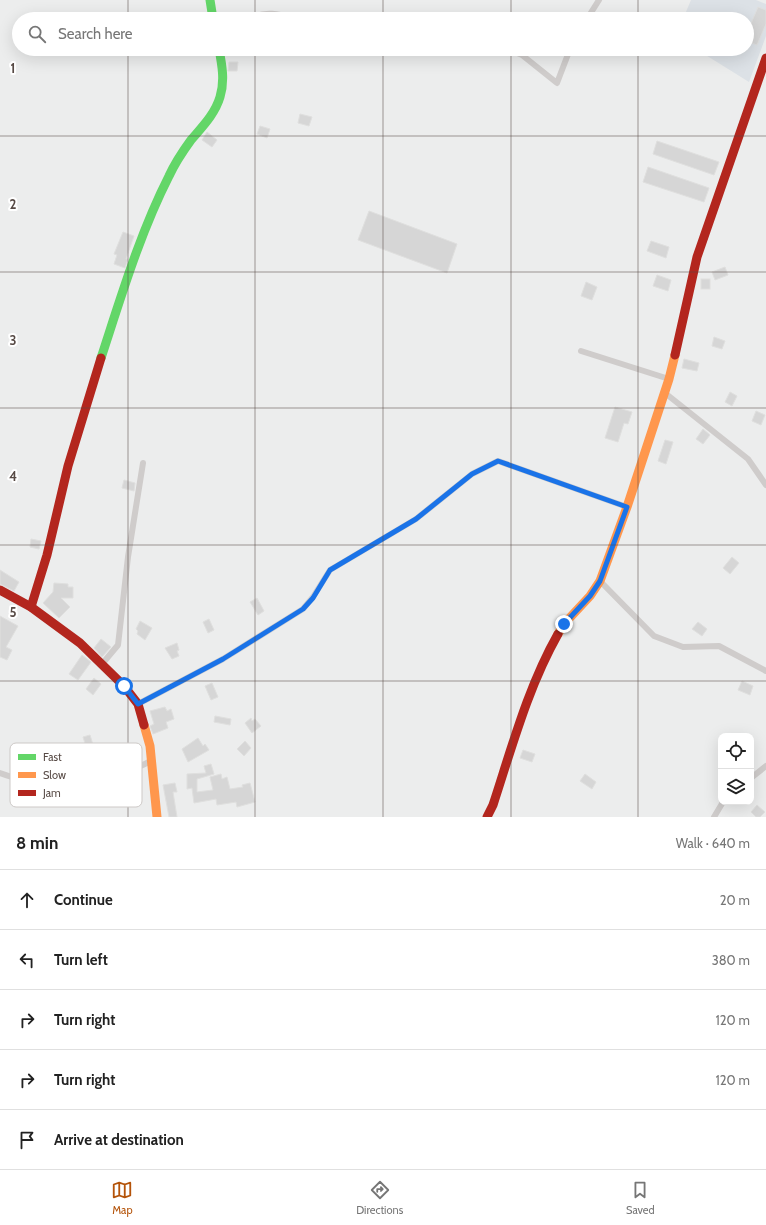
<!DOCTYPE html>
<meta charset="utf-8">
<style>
body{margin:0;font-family:Cabin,sans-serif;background:#f6f6f6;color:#222}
.controls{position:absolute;right:12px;bottom:12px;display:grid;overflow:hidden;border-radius:8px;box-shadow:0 4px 16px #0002}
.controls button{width:36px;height:36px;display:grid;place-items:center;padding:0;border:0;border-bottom:1px solid #e0e0e0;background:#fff;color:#222;font:20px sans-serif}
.stop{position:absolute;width:12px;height:12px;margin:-9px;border:3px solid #1a73e8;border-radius:50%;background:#fff}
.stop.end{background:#1a73e8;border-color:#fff;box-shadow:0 1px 4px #0008}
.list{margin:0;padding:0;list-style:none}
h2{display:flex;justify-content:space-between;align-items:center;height:52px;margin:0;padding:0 16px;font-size:17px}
h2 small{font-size:13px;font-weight:400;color:#767676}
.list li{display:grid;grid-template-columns:26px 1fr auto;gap:12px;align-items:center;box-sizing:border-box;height:60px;padding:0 16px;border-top:1px solid #e0e0e0}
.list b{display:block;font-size:15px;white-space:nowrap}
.list em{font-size:13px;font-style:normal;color:#767676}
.icon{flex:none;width:22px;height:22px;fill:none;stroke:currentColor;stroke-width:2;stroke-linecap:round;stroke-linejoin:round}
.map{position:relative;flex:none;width:766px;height:817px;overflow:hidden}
.search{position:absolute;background:#fff;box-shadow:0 4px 16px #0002;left:12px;right:12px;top:12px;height:44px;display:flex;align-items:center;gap:10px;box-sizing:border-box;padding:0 14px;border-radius:22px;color:#767676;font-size:15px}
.sheet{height:352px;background:#fff}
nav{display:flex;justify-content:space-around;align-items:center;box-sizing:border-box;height:56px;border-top:1px solid #e0e0e0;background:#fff;font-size:11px;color:#767676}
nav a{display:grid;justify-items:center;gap:2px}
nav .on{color:#b45309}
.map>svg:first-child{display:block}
</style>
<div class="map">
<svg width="766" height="817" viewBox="0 0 766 817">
<rect width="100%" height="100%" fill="#eceded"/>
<!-- commercial -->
<path fill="#dce1e6" d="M691,0H756L766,4V36L749,82L696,49H747V19H683Z"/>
<!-- building -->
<g fill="#d6d6d6" stroke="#dfdfde">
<path d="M758,7L766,10V24L757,45L747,41V33Z"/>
<path d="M229,62H238L237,71H228Z"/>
<path d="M300,114L312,117L309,126L298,123Z"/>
<path d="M260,126L270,129L267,138L257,134Z"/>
<path d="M207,132L217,140L212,147L202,140Z"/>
<path d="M657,141L719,162L714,175L653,154Z"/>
<path d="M648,167L709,188L704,202L643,182Z"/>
<path d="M369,211L457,244L447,273L358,240Z"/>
<path d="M123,232L134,236L126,259H128L125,268L114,264L117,255L114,254Z"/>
<path d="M651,241L669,247L666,258L647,251Z"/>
<path d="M725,267L728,275L715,280L712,272Z"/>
<path d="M657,275L671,280L668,291L653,286Z"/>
<rect x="701" y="279" width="9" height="10"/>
<path d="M586,282L597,287L592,300L581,296Z"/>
<path d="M714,337L725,341L722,349L712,346Z"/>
<path d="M684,359L699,363L697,371L682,368Z"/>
<path d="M730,392L737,396L732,406L725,402Z"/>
<path d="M615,407L632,412L628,424L624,423L618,442L605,438Z"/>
<path d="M756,411L765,415L761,425L752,421Z"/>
<path d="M703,429L710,435L703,444L696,439Z"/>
<path d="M665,440L673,442L666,464L658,461Z"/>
<path d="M124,480L135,483L134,491L122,488Z"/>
<path d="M31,539L41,541L39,549L30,547Z"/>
<path d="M732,557L739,563L730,574L723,568Z"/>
<path d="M0,570L19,582L14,591L0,584Z"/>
<path d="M54,583L68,584V587H73V598H61L70,607L59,618L43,603L53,592Z"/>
<path d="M257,598L264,611L258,615L250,602Z"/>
<path d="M0,616L18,626L6,647L12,650L7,660L0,657Z"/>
<path d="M209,619L214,630L208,633L203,622Z"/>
<path d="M140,621L152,628L145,640L137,634L138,631L136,629Z"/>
<path d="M698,622L707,629L702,636L692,629Z"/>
<path d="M101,639L111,647L102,657L94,648Z"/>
<path d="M177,643L179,650L177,651L179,656L172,659L165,648Z"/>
<path d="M82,655L91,662L78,680L69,674Z"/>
<path d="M94,678L101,684L93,695L86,689Z"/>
<path d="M742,681L753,686L750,695L738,690Z"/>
<path d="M212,683L218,697L211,700L205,686Z"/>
<path d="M165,707L167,711L171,709L174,719L166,722L168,728L153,734L150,726L154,724L150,711Z"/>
<path d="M215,716L231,719L230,725L214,722Z"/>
<path d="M251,718L252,721L255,719L261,726L252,733L245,723Z"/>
<path d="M90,735L94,748L87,750L83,737Z"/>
<path d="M198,738L203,746L205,744L209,750L188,762L182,749Z"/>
<path d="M245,741L251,748L244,756L237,749Z"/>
<path d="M523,750L535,754L532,762L520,758Z"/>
<path d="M211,764L214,774L197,779V792L213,790L210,777L221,774L222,779L227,777L230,789L243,787L242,785L250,783L255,802L237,807L236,802L217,805L216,799L194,803L192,788L187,789V774L206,773L204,766Z"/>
<path d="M585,774L596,782L592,789L580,781Z"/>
<path d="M175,783L177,792H173L177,817H169L163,785Z"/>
<path d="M757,805L765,812L760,817H756L751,812Z"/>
</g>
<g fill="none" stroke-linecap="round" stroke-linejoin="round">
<!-- street -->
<g stroke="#cfcccb" stroke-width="6">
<path d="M250,19C265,10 279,14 295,19"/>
<path d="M587,19L599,0"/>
<path d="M508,49L522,55L557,83L570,49"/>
<path d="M581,351L669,379"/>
<path d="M665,393L748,459L766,485"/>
<path d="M600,581L654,636L683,647L719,646L766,671"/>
<path d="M102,664L118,645L128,557L143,463"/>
<path d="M138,704L223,659L303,609L313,597L330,570L416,519L472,474L498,461L627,507"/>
<path d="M0,773C22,780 57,795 80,790C105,785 129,771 151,761"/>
<path d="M751,778L766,766"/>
<path d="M714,817L723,802"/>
</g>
<!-- fast -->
<g stroke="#63d668" stroke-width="9">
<path d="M210,0L213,19"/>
<path d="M101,358C121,297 140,233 169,176C175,163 183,151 191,140C202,127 215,114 220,97C225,81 222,65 219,49"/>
</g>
<!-- slow -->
<g stroke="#ff974d" stroke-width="9">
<path d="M558,634L564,624L590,596L600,581L627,507L669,379L675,355"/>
<path d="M144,725L150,746L157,817"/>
</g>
<!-- jam -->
<g stroke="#b3261e" stroke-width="9">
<path d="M675,355L697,257L766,58"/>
<path d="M0,590L31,607L80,643L124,686L138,704L144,725"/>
<path d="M31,607L47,555L68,466L101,358"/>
<path d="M487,817L493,805C512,747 528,687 558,634"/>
</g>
</g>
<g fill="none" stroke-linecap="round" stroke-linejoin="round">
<!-- route -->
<path stroke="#1a73e8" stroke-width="5" d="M124,686L138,704L223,659L303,609L313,598L330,570L416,519L472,474L498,461L627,507L600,581L590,596L564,624"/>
</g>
<!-- grid -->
<path fill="none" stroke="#574a45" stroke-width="1" stroke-opacity="0.55" d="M128,0V19M255,0V19M383,0V19M511,0V19M638,0V19M128,49V817M255,49V817M383,49V817M511,49V817M638,49V817M0,136H766M0,272H766M0,408H766M0,545H766M0,681H766"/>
<!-- legend -->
<rect x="10" y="743" width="132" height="64" rx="6" fill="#fff" stroke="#cdc9c7" stroke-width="1"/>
<rect x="18" y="754" width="18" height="6" fill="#63d668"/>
<rect x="18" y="772" width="18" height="6" fill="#ff974d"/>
<rect x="18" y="790" width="18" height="6" fill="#b3261e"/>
<g font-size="11" fill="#574a45">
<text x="43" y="761">Fast</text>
<text x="43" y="779">Slow</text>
<text x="43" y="797">Jam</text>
</g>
<g font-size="13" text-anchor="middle" font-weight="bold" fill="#574a45" stroke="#fff" stroke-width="4" stroke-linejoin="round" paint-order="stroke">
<text x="13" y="73">1</text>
<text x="13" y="209">2</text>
<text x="13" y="345">3</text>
<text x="13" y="481">4</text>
<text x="13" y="617">5</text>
</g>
</svg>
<div class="controls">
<button><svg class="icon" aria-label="locate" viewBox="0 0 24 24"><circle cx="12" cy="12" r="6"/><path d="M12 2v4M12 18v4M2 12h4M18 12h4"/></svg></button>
<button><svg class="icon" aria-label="layers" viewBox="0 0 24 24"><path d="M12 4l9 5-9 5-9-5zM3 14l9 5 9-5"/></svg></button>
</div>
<div class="stop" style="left:124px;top:686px"></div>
<div class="stop end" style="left:564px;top:624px"></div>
<div class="search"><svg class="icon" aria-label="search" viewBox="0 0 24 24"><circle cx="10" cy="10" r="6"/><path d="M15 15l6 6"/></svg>Search here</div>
</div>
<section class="sheet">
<h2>8 min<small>Walk · 640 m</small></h2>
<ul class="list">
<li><svg class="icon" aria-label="ahead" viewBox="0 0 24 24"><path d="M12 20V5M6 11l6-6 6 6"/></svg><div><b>Continue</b></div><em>20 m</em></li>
<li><svg class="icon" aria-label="left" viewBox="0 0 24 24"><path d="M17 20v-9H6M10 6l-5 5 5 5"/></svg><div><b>Turn left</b></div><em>380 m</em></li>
<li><svg class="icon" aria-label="right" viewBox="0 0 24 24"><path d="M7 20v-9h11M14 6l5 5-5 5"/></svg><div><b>Turn right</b></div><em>120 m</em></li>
<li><svg class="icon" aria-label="right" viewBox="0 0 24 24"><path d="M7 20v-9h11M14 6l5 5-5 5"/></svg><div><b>Turn right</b></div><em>120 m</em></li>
<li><svg class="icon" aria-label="arrive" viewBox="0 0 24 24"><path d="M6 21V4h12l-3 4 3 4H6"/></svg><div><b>Arrive at destination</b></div></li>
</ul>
</section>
<nav>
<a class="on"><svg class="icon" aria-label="map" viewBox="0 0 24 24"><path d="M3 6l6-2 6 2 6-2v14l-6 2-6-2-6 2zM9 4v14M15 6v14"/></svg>Map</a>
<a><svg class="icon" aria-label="directions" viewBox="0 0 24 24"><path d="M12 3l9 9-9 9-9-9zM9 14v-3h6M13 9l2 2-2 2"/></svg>Directions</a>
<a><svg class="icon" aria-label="saved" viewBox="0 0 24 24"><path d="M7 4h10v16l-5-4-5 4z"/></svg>Saved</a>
</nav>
